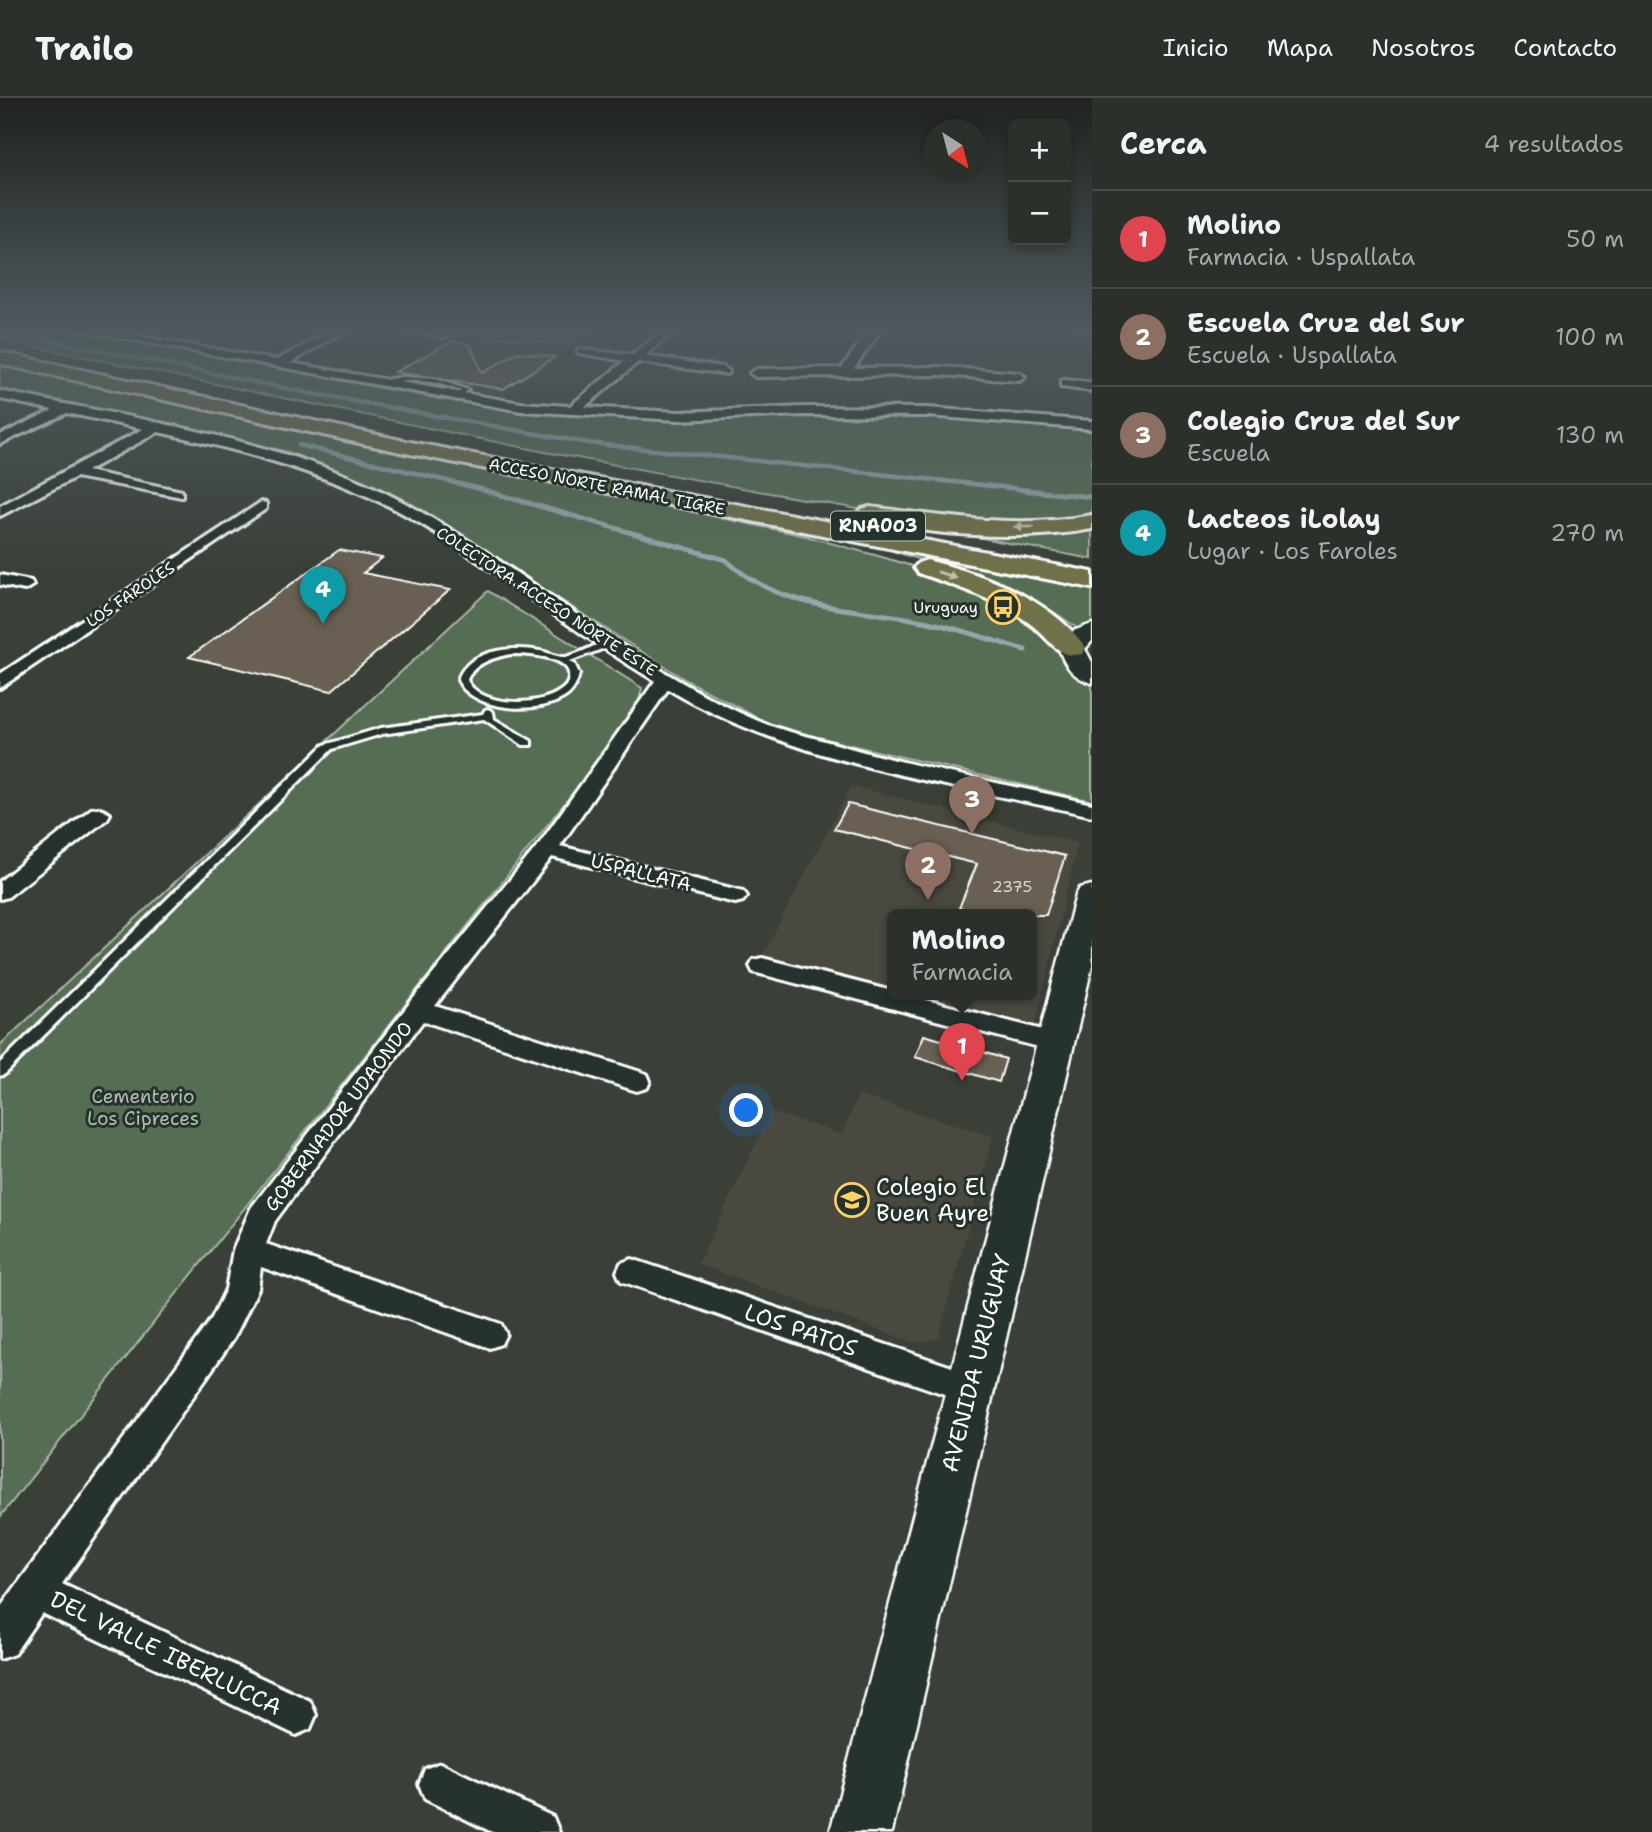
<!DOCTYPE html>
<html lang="es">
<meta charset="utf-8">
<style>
body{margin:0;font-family:"Shantell Sans",sans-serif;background:#343832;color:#f1f3f6}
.controls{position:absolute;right:21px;top:21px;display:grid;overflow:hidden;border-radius:10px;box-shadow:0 4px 10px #0003}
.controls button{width:63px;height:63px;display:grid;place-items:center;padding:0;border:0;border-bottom:2px solid #484b47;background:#2c302a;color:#f1f3f6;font:35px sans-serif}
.compass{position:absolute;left:924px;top:21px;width:63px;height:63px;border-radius:50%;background:#2c302a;box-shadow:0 4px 10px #0003;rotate:144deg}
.you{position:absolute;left:747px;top:1013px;width:24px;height:24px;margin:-18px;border:5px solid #fff;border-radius:50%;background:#1a73e8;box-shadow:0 0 0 10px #1a73e833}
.badge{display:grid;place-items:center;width:46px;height:46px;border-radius:50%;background:#8c9099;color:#fff;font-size:23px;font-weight:700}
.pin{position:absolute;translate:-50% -58px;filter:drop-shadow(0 2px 4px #0008)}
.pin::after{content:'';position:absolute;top:37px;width:24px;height:21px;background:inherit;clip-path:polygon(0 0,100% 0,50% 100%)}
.popup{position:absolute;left:887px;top:811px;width:150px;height:91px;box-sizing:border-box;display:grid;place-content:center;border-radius:10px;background:#2c302a;filter:drop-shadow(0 2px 5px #0005);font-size:23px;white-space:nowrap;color:#a6a9a8}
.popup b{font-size:26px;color:#f1f3f6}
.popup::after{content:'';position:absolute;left:50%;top:100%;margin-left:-14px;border:14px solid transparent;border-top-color:#2c302a}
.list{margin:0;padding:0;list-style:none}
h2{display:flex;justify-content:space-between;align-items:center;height:91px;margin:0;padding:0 28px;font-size:30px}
h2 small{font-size:23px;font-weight:400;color:#a6a9a8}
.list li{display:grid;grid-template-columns:46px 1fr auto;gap:21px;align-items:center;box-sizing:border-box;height:98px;padding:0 28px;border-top:2px solid #484b47}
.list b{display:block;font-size:26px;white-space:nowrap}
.list p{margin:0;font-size:23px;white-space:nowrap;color:#a6a9a8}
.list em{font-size:23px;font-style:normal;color:#a6a9a8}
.map{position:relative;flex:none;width:1092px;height:1734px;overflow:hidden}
header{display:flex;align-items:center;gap:42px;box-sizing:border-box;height:98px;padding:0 35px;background:#2c302a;border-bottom:2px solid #484b47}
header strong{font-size:33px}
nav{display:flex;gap:38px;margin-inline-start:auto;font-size:24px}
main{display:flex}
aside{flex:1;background:#2c302a}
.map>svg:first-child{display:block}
</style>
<header>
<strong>Trailo</strong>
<nav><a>Inicio</a><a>Mapa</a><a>Nosotros</a><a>Contacto</a></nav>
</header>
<main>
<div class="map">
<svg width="1092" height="1734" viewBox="0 0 1092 1734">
<rect width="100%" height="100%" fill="#3a4038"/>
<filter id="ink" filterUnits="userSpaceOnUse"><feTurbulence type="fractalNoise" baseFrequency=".0143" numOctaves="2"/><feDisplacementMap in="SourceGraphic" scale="14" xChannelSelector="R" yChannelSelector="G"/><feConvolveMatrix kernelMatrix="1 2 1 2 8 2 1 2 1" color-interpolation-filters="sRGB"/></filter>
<g filter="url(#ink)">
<!-- built -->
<g fill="#484a40">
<path d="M465,229H600L499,303L379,283Z"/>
<path d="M851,688L1078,745L1034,931L903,897H1032V817H892V894L761,860Z"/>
<path d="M858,997L993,1038L938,1241L915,1245L698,1166L771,1014L842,1036Z"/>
</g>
<!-- green -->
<g fill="#546d53" stroke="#aab6a9" stroke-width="2">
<path d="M0,229H56L443,302L514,312L680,320L810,314L910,315L1092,328V422L1010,425L863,412L545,354L50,252L0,240Z"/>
<path d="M478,229H587L562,246L469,235Z"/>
<path d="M0,265L805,438L882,459L955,481L1001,508L1025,514L1092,582V703L777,630L684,581L413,407L289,354L0,294Z"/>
<path d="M883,421L1092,428V461Z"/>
<path d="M893,453L1092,492V531L1081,534C1037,494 950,472 893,453Z"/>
<path d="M488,493L642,590L636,615L0,1419V947Z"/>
</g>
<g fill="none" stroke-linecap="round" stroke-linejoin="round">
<!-- stream-far1 -->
<g stroke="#97a6ad" stroke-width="4.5">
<path d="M0,232L308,295L588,345L1039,393"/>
<path d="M299,347L489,393"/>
</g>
<!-- stream -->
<g stroke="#97a6ad" stroke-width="5">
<path d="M483,392L726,462C784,516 861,509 932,525C963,532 994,543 1025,552"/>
<path d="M1022,392L1092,399"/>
</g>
</g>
<!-- building -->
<g fill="#696052" stroke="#fff" stroke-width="2">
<path d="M452,243L470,246L482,275L518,254L555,259L503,291L395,274Z"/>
<path d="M339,452L382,460L363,475L450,492L331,593L189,559Z"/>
<path d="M848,706L1065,758L1046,817H984L959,810L977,766L834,731Z"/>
<path d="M924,937L1006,961L999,984L915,959Z"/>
</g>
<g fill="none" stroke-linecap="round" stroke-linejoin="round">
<!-- service casing -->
<g stroke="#fff" stroke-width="6">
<g id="service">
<path d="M402,279L435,281L468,292L457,302L454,300L461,293C435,282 409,279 383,288L380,286L389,281Z"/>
<path d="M607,543L610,544V548L570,563L575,567L579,576C577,584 575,590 569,596C544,618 472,614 458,582C468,551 513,548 540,553C547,554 559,560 566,559C580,556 594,547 607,543ZM511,556C526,556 573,558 569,580C568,586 565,590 560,593C539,609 479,609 467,582C473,565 495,559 511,556Z"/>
<path d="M488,611L493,614L494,621L531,643V647H523L484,621L382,636L332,651L5,976L0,978V965L324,647L381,630L483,616L485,612Z"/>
</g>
</g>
<!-- minor casing -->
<g stroke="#fff" stroke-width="6">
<g id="minor">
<path d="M61,229H85L277,262L338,229H351L290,265L521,305L570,308L625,263L578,255V251L633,257L666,229H678L645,258L723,269L729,273L727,276L638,264L585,309L678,314L804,309L928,310L1092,323V331L928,318L804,317L678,322L521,313Z"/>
<path d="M392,229H419L450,236L444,239Z"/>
<path d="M871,229H883L854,270L940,269L1019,275L1025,279L1019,283L940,277L756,279L750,275L756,271L842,270Z"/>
<path d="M1092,229V234L1081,230L1082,229Z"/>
<path d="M1065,282L1092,285V293L1061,289V283Z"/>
<path d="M0,293C128,320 290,342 405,405C527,471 630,568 758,623C781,633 808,638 832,645C917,670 1005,686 1092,706V718C955,687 788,664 668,591L560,748L743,793L747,798L743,803L735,805L552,759L435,908L647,976L650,983L647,990L637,993L627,990L423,923L275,1123L266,1146L501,1226L506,1236L501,1246L490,1250L261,1169L258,1191L234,1240L62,1486L310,1603L316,1617L310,1631L296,1637L42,1515L14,1556L0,1561V1510L212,1220L226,1191L233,1152L251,1110L409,906L539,746L655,583C604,552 556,518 508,485C471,458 432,430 391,409C317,373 238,351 158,334L87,373L182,393V399L76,379L0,418V408L143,331L67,315L0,346V337L53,312L0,301Z"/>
<path d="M261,404L266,405V411L0,590V576Z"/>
<path d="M0,477L31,483L33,487L25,492L0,487Z"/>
<path d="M99,710L110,716L107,721L8,799L0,801V783L91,711Z"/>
<path d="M762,860L892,893V897H907L1054,935L1063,938L1067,944L1063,950L1054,953L753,874L750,868L753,862Z"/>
<path d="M632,1161L970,1275L982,1280L987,1290L982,1300L970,1305L621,1183L617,1174L621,1165Z"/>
<path d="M440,1665L553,1719L559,1734H492L425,1701L419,1686L425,1671Z"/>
</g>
</g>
<!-- secondary casing -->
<g stroke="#fff" stroke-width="5">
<g id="secondary">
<path d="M1092,526V543L1085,551L1092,564V585C1074,580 1064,568 1059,550L1073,533Z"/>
<path d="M1092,787V868L892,1734H830L1076,797L1080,790Z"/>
</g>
</g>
<!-- motorway casing -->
<g stroke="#fff" stroke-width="6">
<g id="motorway">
<path d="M0,254L405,343L1092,474V490L405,355L0,266Z"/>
<path d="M870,409C944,418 1018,431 1092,417V431C1023,444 930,438 862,421L858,416L862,411Z"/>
<path d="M927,462C983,476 1052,501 1086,550L1082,556C1059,562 1050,541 1033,528C1000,502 958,489 918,475L914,470L918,465Z"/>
</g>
</g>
<!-- service -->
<use href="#service" fill="#26332d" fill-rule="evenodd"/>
<!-- minor -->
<use href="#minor" fill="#26332d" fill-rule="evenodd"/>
<!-- secondary -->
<use href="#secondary" fill="#26332d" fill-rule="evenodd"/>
<!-- motorway -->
<use href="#motorway" fill="#6f704a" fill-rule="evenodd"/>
</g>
<!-- one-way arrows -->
<defs><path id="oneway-solid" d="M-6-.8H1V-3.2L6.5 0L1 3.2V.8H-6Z" transform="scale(1.75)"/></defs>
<g fill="#bebfae">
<use href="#oneway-solid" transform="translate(1024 429) rotate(-179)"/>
<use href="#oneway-solid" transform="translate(947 477) rotate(19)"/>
</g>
</g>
<!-- sky -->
<linearGradient id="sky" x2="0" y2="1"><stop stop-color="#20231f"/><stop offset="0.49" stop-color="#4f595e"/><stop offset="1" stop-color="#4f595e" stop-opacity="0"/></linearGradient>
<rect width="1092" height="472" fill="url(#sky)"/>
<!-- icons -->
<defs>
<g id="bus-ring" transform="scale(1.75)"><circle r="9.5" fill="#26332d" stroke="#ffd166" stroke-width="1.5"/><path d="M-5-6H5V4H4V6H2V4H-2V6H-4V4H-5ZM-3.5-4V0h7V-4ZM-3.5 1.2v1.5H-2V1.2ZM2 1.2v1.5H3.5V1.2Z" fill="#ffd166"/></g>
<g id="school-ring" transform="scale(1.75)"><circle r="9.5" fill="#26332d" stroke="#ffd166" stroke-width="1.5"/><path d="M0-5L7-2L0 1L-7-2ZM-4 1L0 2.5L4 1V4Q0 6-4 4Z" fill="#ffd166"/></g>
</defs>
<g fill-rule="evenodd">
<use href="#bus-ring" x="1003" y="509"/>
<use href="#school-ring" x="852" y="1102"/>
</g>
<g text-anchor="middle" stroke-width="6" stroke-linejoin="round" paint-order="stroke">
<!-- far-street labels -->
<g font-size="16" fill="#fff" stroke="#26332d">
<text transform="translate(607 388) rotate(11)" y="6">ACCESO NORTE RAMAL TIGRE</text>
<text transform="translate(130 496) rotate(-34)" y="6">LOS FAROLES</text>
<text transform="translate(547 503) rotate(33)" y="6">COLECTORA ACCESO NORTE ESTE</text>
</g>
<!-- far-poi labels -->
<g font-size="16" fill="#fff" stroke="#26332d" text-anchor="end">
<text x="978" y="515">Uruguay</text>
</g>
<!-- number labels -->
<g font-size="16" fill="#dad7d4">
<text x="1012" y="794">2375</text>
</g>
<!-- shield labels -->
<rect fill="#26332d" stroke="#bec2c0" stroke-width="2" x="831" y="413.5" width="94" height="29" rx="5"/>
<g font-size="18" font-weight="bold" fill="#fff">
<text x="878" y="434">RNA003</text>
</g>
<!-- street labels -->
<g font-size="19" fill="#fff" stroke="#26332d">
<text transform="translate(641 774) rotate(14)" y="7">USPALLATA</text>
<text transform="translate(338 1018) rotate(-53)" y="7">GOBERNADOR UDAONDO</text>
</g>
<!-- park labels -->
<g font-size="19" fill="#b2bdb2" stroke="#26332d">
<text x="143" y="1005">Cementerio<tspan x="143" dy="22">Los Cipreces</tspan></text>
</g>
<!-- near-poi labels -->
<g font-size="23" fill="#fff" stroke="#26332d" text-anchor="start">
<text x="876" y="1097">Colegio El<tspan x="876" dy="26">Buen Ayre</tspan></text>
</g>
<!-- near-street labels -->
<g font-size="23" fill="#fff" stroke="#26332d">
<text transform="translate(801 1232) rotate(19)" y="8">LOS PATOS</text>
<text transform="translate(976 1265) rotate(-76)" y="8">AVENIDA URUGUAY</text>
<text transform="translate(166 1555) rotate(26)" y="8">DEL VALLE IBERLUCCA</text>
</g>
</g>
</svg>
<div class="controls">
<button>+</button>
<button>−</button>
</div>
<svg class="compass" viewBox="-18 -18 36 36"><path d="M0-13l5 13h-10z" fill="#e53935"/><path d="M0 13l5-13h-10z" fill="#a6a9a8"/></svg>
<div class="you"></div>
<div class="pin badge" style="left:962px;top:983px;background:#e0444e">1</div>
<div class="popup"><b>Molino</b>Farmacia</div>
<div class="pin badge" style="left:928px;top:802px;background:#8d6e63">2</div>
<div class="pin badge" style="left:972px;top:736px;background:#8d6e63">3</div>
<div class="pin badge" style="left:323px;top:526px;background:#0f9aa8">4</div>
</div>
<aside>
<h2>Cerca<small>4 resultados</small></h2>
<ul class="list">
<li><span class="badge" style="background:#e0444e">1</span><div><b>Molino</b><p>Farmacia · Uspallata</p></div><em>50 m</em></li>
<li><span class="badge" style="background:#8d6e63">2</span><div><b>Escuela Cruz del Sur</b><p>Escuela · Uspallata</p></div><em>100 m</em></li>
<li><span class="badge" style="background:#8d6e63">3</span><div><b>Colegio Cruz del Sur</b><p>Escuela</p></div><em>130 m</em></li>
<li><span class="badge" style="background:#0f9aa8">4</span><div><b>Lacteos iLolay</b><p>Lugar · Los Faroles</p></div><em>270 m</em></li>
</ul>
</aside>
</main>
